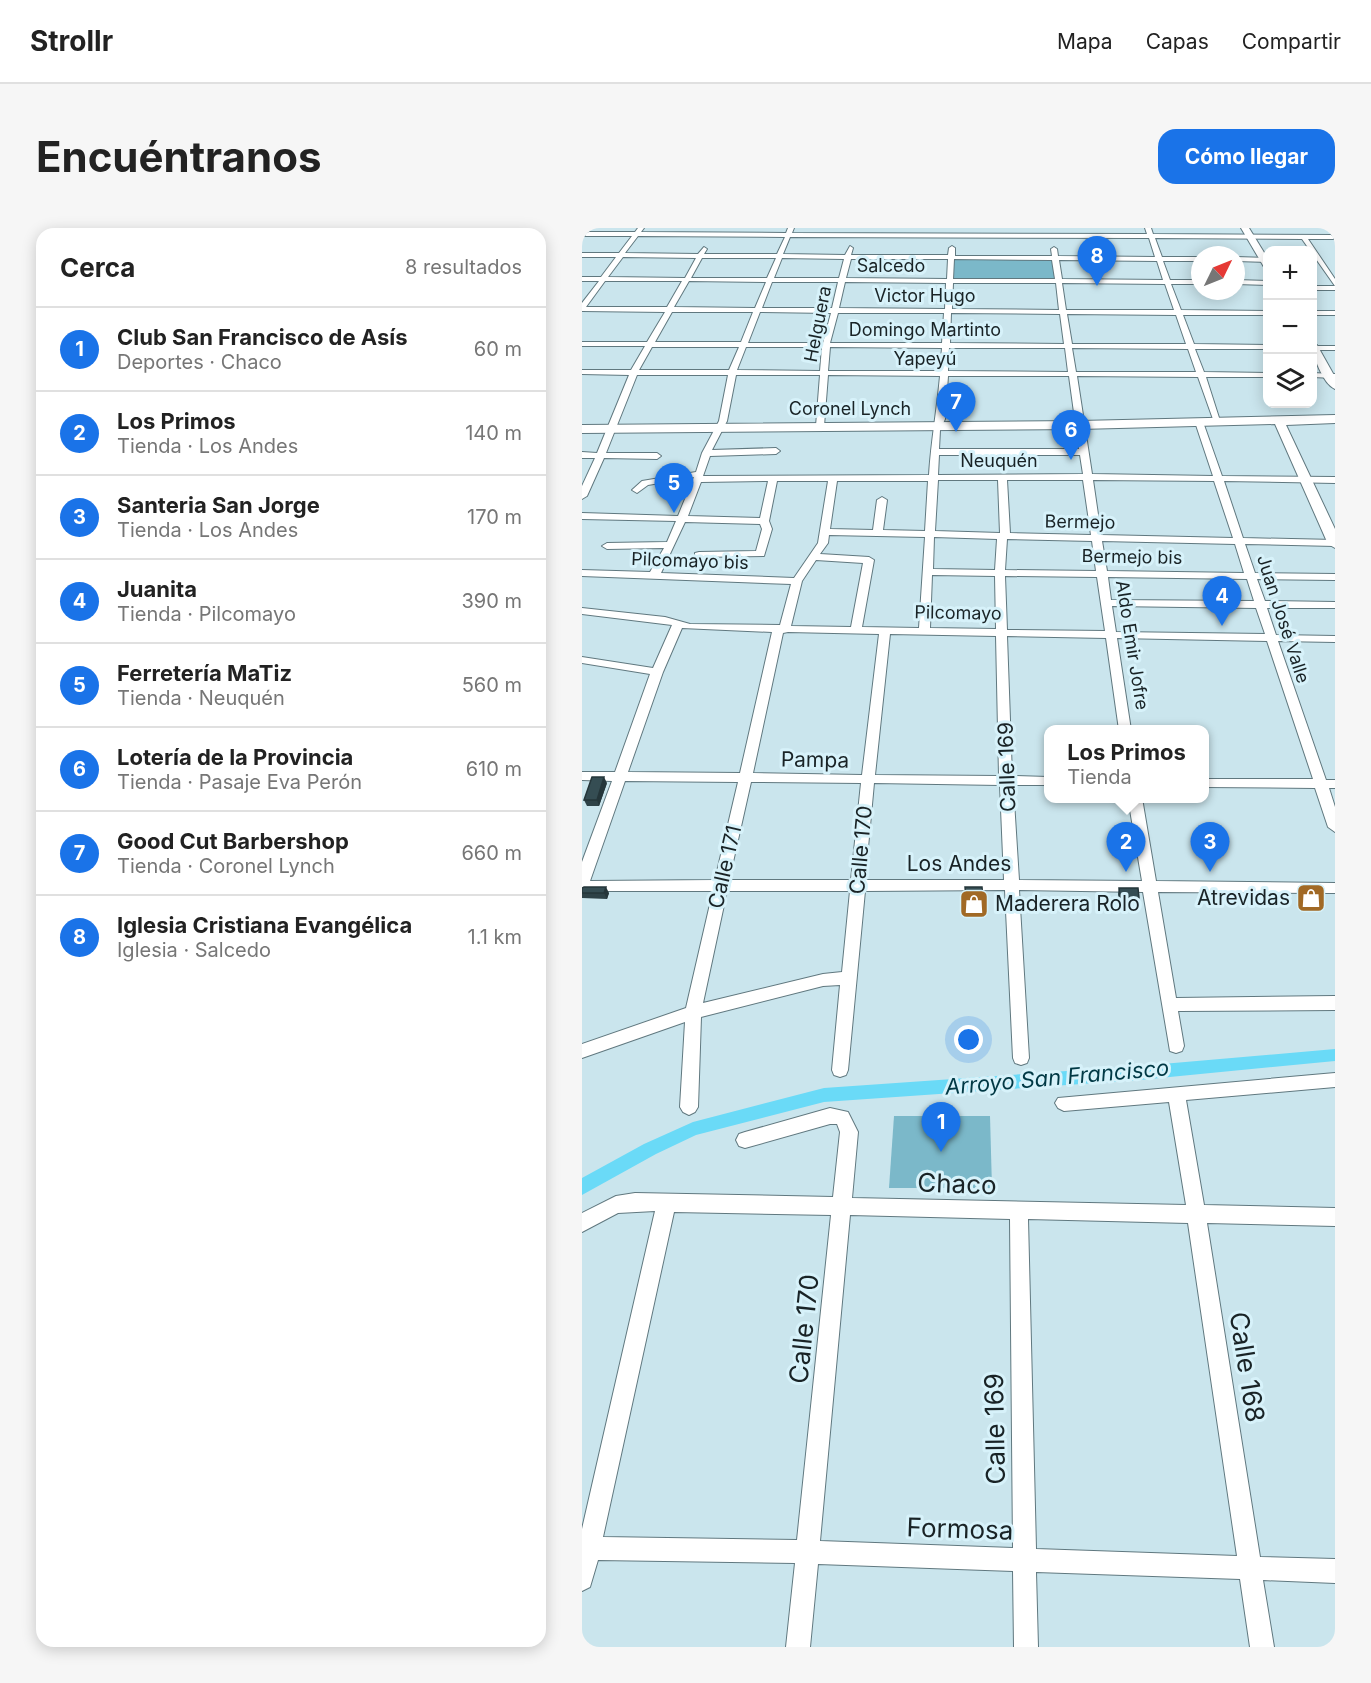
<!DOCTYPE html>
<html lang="es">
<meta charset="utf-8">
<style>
body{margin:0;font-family:Inter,sans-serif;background:#f6f6f6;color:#222}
.controls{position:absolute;right:18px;top:18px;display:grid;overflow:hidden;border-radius:12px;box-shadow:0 3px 15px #0003}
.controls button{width:54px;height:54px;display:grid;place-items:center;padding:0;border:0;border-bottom:2px solid #e0e0e0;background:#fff;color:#222;font:30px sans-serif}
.compass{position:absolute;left:609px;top:18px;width:54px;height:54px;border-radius:50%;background:#fff;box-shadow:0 3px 15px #0003;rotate:47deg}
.you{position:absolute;left:387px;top:812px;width:21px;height:21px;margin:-15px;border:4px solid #fff;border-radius:50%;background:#1a73e8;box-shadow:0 0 0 9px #1a73e833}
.badge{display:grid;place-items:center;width:39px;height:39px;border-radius:50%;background:#1a73e8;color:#fff;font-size:20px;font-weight:700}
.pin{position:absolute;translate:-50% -50px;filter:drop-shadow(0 2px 3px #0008)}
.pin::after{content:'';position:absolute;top:32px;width:21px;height:18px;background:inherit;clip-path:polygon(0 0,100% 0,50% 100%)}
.popup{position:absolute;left:462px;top:497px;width:165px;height:78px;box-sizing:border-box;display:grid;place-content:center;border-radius:12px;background:#fff;filter:drop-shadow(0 2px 4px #0005);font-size:20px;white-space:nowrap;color:#767676}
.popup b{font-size:22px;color:#222}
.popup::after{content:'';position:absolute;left:50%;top:100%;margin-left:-12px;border:12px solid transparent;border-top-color:#fff}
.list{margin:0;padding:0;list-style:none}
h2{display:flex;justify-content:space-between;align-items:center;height:78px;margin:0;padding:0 24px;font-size:26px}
h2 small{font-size:20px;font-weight:400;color:#767676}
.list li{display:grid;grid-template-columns:39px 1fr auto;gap:18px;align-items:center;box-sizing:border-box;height:84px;padding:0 24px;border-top:2px solid #e0e0e0}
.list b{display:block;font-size:22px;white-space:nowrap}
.list p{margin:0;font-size:20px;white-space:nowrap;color:#767676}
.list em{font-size:20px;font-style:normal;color:#767676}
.icon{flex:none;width:33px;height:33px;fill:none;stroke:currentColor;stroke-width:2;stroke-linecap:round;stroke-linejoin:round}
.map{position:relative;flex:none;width:753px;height:1419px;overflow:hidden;border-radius:18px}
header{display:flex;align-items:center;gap:36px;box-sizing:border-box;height:84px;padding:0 30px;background:#fff;border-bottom:2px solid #e0e0e0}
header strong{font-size:28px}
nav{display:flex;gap:33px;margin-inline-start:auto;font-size:21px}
.intro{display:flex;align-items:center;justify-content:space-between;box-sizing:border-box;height:144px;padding:0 36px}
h1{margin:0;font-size:42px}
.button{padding:15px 27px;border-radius:18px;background:#1a73e8;color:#fff;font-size:21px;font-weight:700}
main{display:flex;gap:36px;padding:0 36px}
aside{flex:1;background:#fff;border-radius:18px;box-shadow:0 3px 15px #0003}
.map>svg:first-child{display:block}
</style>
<header>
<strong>Strollr</strong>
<nav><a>Mapa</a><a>Capas</a><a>Compartir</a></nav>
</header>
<div class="intro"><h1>Encuéntranos</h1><a class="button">Cómo llegar</a></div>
<main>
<aside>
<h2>Cerca<small>8 resultados</small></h2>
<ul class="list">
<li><span class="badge">1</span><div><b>Club San Francisco de Asís</b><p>Deportes · Chaco</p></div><em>60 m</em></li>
<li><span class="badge">2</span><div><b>Los Primos</b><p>Tienda · Los Andes</p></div><em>140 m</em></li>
<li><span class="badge">3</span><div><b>Santeria San Jorge</b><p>Tienda · Los Andes</p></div><em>170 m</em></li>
<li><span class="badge">4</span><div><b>Juanita</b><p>Tienda · Pilcomayo</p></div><em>390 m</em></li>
<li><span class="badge">5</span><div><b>Ferretería MaTiz</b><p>Tienda · Neuquén</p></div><em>560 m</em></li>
<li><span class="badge">6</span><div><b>Lotería de la Provincia</b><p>Tienda · Pasaje Eva Perón</p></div><em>610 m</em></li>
<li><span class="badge">7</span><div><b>Good Cut Barbershop</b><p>Tienda · Coronel Lynch</p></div><em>660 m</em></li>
<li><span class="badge">8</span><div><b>Iglesia Cristiana Evangélica</b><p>Iglesia · Salcedo</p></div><em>1.1 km</em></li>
</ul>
</aside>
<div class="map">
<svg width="753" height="1419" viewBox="0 0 753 1419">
<rect width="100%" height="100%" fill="#cae5ed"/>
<!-- green -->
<g fill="#7bb8c9">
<path d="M369,30H473L476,54L367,53Z"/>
<path d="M312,888H408L410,960H307Z"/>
</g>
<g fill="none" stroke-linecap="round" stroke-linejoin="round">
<!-- canal -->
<path fill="#6adaf7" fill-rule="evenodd" d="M753,821V833L557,852L242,874L114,907L74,926L0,967V950L62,916L111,894L242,860L557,838Z"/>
<!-- minor casing -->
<g stroke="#60787f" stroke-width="2">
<g id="minor">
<path d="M56,0H62L59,4L204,5L206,0H212L210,5L565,6L563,0H569L571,6L753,7V11H726L753,51V58L720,11L573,10L580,29H618V33H581L588,52H618V56H589L599,82L686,83V87H601L612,116L686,117V121H613L622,144L686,145V149H624L639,196L632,194L616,149L495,148L510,246L631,248L613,194L617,191L621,194L640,248L753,249V255L642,253L661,310L753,312V318L663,316L673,345L753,346V352L675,351L683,373L753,374V380H685L694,407L753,408V414L696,413L744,552H753V560H747L753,579V604L746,599L733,560L622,559V551H731L685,413L535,410L549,502H537L524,410L425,408L430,548L466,549V557H431L437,652L560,653L546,570H560L574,653L753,655V665L576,664L594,770L753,768V782L596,783L602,818L600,823L594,825L588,823L561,664L437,662L447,830L445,835L439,837L433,835L431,830L423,662L283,663L266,842L264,847L258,849L252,847L250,842L258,757L241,758L119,789L116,879L113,884L107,887L101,884L98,879L103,794L0,830V816L104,780L131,663H0V634L30,553L0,552V544H33L68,446L0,435V429L71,440L90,397L0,386V380L83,389L108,396L198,397L209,356L0,348V342L68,344L82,320L25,321L20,318L25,315L85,314L94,293L0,291V285L96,288L112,249L66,257L55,265L50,262L60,253L114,244L120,225L137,193L146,147H55L24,225H75L79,228L75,231L22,230L5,268L0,271V258L13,230H0V224L15,225L47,147L0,146V142H49L63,118H0V114H65L83,84L0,83V75L17,53H0V49H19L34,29H0V25H37L50,8H0V4H53ZM56,8L203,9L195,26H122L125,21L122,19L116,26L43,25ZM208,9L567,10L573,29L476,28L475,21L472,19L469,21L470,28H373V20L370,18L367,20L366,27H269L271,20L268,18L263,27L201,26ZM41,29L114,30L103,50L26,49ZM120,30H194L185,50H109ZM200,30L262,31L257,50H192ZM269,31H366L365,51L264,50ZM372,31L470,32L473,51H371ZM477,32L575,33L581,52L480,51ZM23,53H100L85,79H4ZM107,53L184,54L173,80L92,79ZM190,54H256L250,80H180ZM263,54L364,55L363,81L257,80ZM371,55H474L477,82L370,81ZM480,55L583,56L592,82H484ZM90,84H171L159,114H73ZM178,84L249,85L241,115H166ZM256,85H362L360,115H248ZM369,85L478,86L482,116L368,115ZM485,86L594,87L604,116H490ZM70,119H157L147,142H57ZM164,119H240L238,143L155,142ZM248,119L360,120L358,143H246ZM367,120H483L486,144L366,143ZM490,120L606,121L614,144H494ZM154,147H238L234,198L238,201L242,198L246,147L358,148C355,182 349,213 347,247L121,248L128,228L194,226L198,223L194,220L130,222L145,193ZM366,148H487L497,221H357L358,202L363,191ZM357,227H498L501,246L356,247ZM356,252H416L418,305L353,303ZM425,252H501L509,307L428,305ZM511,252L632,253L651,310L519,307ZM186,253L178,290L106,288L119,254ZM195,253H246L236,315L212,350L79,345L103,294L178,296L180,301L174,323L117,324L113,325V329L182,328L190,301L187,293ZM255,253H346L343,303L301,302L305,272L300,269L295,272L291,302L248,301ZM247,307L343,309L337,400L280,399L292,332L287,329L238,326L246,315ZM352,309L415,311L413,342L351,341ZM425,311L510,313L514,343L423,342ZM520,313L653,316L662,345L525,343ZM234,332L281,335L269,399L209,398L220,353ZM350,347L413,348L414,401L348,400ZM423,348L515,349L523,403L425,402ZM526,349L665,351L672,373L529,372ZM530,378L674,380L683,406L534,404ZM100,400L190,404L158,545L46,544L81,444ZM206,404L297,406L280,547L171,545L201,405ZM308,406L414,408L417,548L293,547ZM43,553L156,554L133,652L8,653ZM169,554L279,555L269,652H147ZM292,555L418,557L422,652H283ZM145,663H268L260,744L241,746L121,775Z"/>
<path d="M654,29L686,30V34L654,33Z"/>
<path d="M654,52L686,53V57L654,56Z"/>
<rect x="730" y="58" width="23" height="4"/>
<rect x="730" y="83" width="23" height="4"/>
<rect x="730" y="118" width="23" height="4"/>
<path d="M730,145L753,146V150L730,149Z"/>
<path d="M753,845V859L604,872L622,977L753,980V998L625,995L678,1329L753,1331V1355L681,1352L692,1419H668L658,1351L454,1344L456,1419H432L431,1343L236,1336L228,1419H204L213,1335L16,1332L8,1359L0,1363V1301L73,983L36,985L0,1004V985L34,968L53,965L251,969L258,904L255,896H248L163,920L157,918L154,912L157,906L163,904L248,880L266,884L276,904L270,970L604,977L587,874L482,883L476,880L473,875L476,870ZM92,984L249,987L215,1312L21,1309ZM268,987L428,991L431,1320L238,1313ZM446,991L606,995L655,1328L454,1321Z"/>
</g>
</g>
<!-- tertiary casing -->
<g stroke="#60787f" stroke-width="2">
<g id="tertiary">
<path d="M659,0H667L686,31V41L682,39Z"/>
<path d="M730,114L735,117L753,149V161C741,156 730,127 730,114Z"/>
</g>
</g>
<!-- secondary casing -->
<g stroke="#60787f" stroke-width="2">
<path id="secondary" d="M753,187V195L704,197L753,301V320L746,316L693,196L498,201L0,205V197L498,193Z"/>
</g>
<!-- minor -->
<use href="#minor" fill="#fff" fill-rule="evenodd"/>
<!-- tertiary -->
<use href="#tertiary" fill="#fff" fill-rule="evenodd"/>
<!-- secondary -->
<use href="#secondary" fill="#fff" fill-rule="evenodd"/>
</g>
<!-- wall -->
<g fill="#2e4247">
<path d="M25,555L17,578H5L2,572Z"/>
<path d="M383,659L402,683V689H385Z"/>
<path d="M0,660L27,665L25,671L0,670Z"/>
<path d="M537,660L557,670L556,675H537L536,666Z"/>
</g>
<!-- shaded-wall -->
<g fill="#25363a">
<path d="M22,549L25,555L17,578L15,572Z"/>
<path d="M24,659L27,665L25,671L22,665Z"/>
</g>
<!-- building -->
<g fill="#354d53" stroke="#25363a" stroke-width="1.5">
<path d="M10,549H22L15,572H2Z"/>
<path d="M2,659H24L22,665H0V660Z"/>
<path d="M383,659H400L402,683H385Z"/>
<path d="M537,660H556L557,670L538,669Z"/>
</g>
<!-- icons -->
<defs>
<g id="shop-square" transform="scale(1.5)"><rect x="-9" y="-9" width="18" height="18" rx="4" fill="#a16925" stroke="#d7f2fa"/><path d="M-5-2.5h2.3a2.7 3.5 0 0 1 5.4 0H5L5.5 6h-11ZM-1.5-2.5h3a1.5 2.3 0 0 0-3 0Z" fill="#fff"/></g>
</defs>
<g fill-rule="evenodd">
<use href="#shop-square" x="729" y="670"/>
<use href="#shop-square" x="392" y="676"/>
</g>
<g text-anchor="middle" stroke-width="6" stroke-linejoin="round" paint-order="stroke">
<!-- far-street labels -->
<g font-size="18" fill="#192326" stroke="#d7f2fa">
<text x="309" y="44">Salcedo</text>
<text x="343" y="74">Victor Hugo</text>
<text transform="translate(236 96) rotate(-79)" y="6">Helguera</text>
<text x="343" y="108">Domingo Martinto</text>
<text x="343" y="137">Yapeyú</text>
<text x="268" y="187">Coronel Lynch</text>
<text x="417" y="239">Neuquén</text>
<text transform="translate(498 294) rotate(1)" y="6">Bermejo</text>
<text transform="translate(550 329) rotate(1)" y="6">Bermejo bis</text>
<text transform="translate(108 333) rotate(2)" y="6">Pilcomayo bis</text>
<text transform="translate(376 385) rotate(1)" y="6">Pilcomayo</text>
<text transform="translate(701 391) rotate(72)" y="6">Juan José Valle</text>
<text transform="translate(550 417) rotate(81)" y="6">Aldo Emir Jofre</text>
</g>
<!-- street labels -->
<g font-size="21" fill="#192326" stroke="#d7f2fa">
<text transform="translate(233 532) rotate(1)" y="7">Pampa</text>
<text transform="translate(425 539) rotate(-92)" y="7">Calle 169</text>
<text transform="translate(279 622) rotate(-85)" y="7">Calle 170</text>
<text x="377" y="643">Los Andes</text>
<text transform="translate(143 639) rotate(-77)" y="7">Calle 171</text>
</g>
<!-- poi labels -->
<g font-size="21" fill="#192326" stroke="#d7f2fa" text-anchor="end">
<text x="708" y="677">Atrevidas</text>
<text x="413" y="683" text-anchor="start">Maderera Rolo</text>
</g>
<!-- water labels -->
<g font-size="22" font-style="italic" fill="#013945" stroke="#d7f2fa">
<text transform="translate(475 849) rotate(-5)" y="8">Arroyo San Francisco</text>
</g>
<!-- near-street labels -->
<g font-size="26" fill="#192326" stroke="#d7f2fa">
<text transform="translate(375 956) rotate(2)" y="9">Chaco</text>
<text transform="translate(222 1101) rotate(-84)" y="9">Calle 170</text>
<text transform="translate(665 1139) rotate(81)" y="9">Calle 168</text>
<text transform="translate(413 1201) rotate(-91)" y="9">Calle 169</text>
<text transform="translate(378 1301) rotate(2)" y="9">Formosa</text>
</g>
</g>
</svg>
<div class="controls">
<button>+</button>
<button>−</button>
<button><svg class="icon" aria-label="layers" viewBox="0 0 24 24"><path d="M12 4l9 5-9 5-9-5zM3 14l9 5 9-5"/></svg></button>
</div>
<svg class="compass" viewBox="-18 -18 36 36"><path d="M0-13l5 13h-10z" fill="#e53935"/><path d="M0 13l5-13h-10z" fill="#767676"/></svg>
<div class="you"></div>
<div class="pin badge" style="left:359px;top:924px">1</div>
<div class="pin badge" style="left:544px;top:644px">2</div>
<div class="popup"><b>Los Primos</b>Tienda</div>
<div class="pin badge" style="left:628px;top:644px">3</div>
<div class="pin badge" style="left:640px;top:398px">4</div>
<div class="pin badge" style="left:92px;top:285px">5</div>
<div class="pin badge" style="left:489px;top:232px">6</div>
<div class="pin badge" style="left:374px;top:204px">7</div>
<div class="pin badge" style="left:515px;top:58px">8</div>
</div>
</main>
